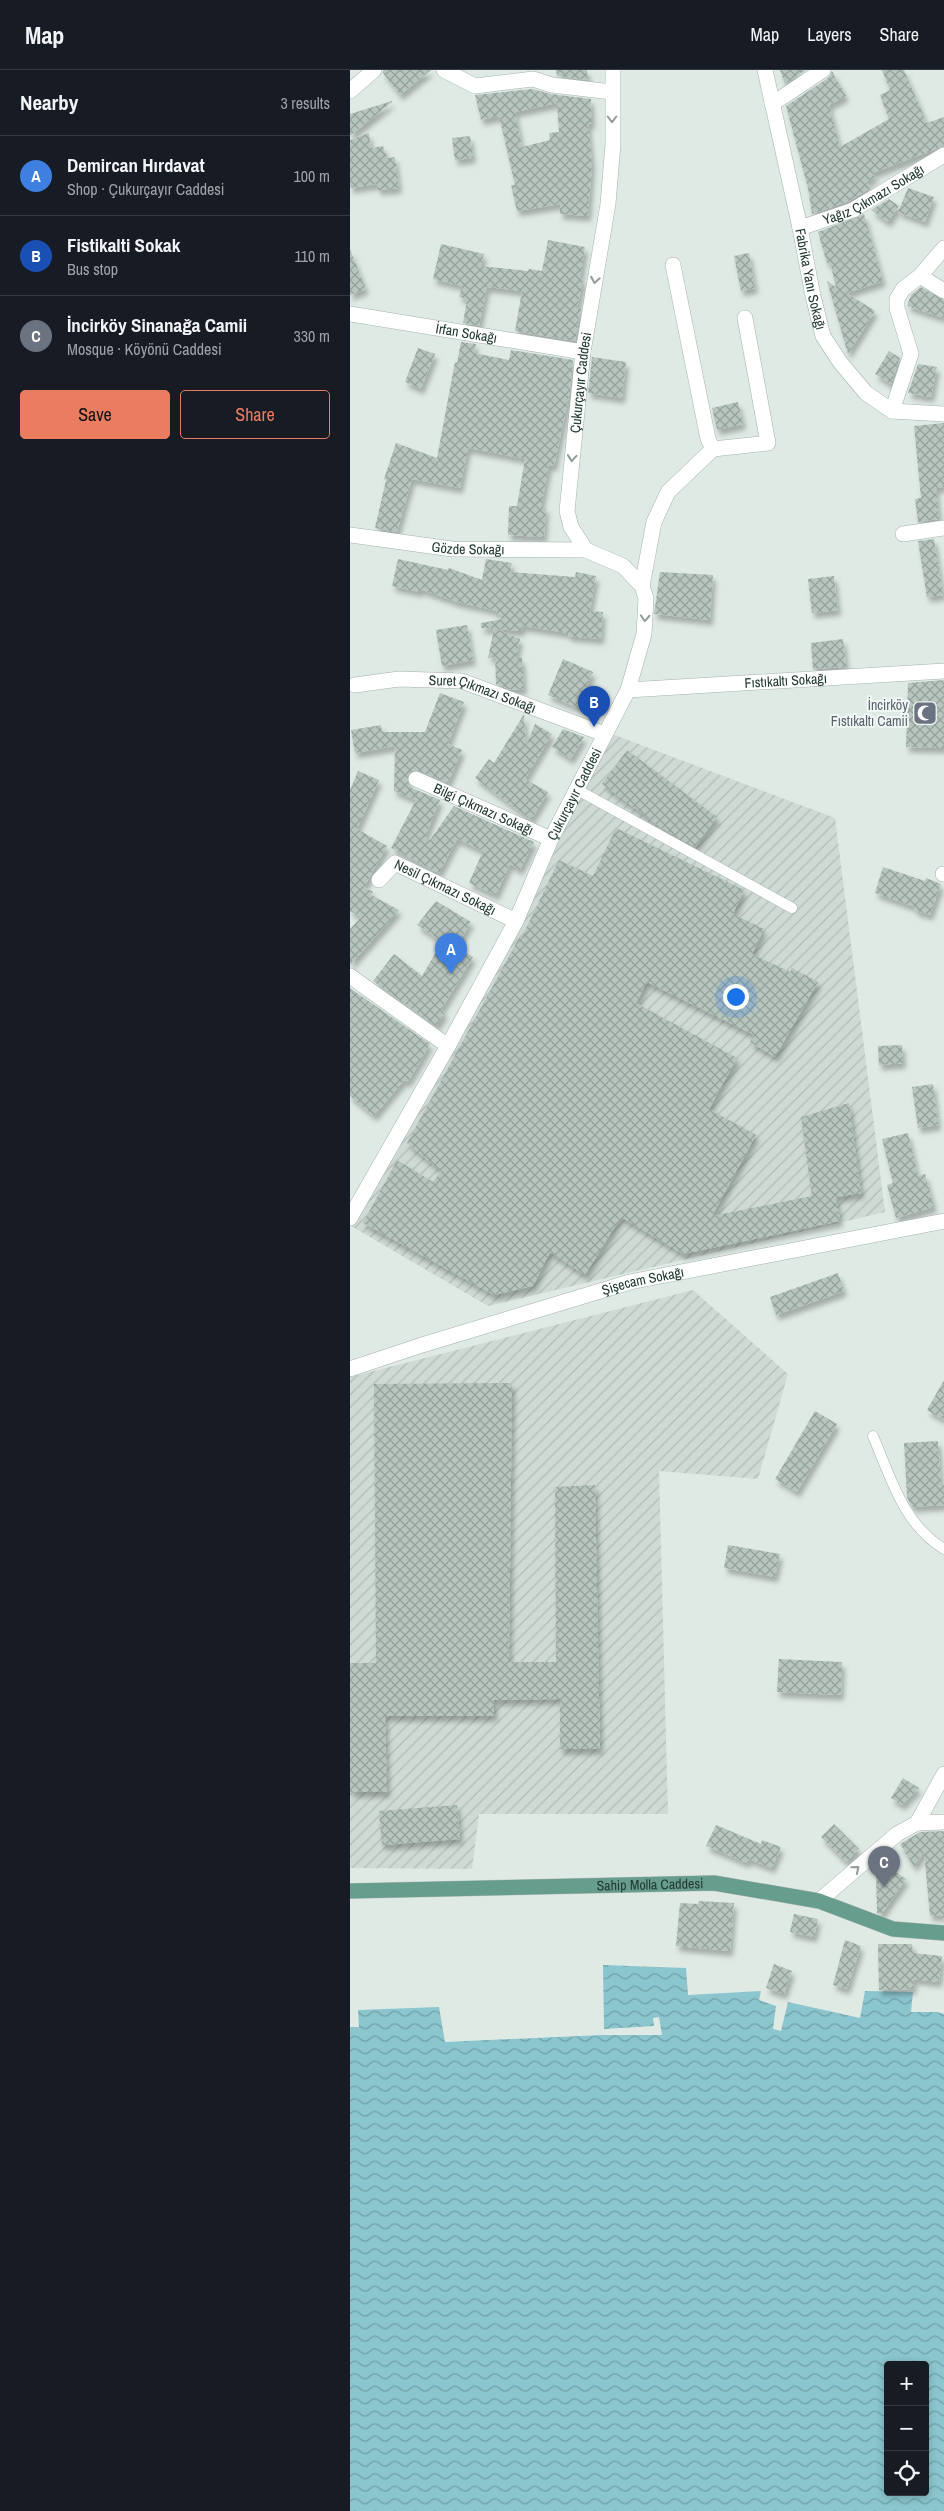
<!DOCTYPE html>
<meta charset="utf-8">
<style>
body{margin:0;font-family:"Archivo Narrow",sans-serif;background:#20242c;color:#f1f3f6}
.controls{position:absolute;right:15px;bottom:15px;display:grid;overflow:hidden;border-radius:5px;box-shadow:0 2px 8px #0003}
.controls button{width:45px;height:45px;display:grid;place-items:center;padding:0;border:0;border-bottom:1px solid #363941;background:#171b24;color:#f1f3f6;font:25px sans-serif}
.you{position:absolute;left:385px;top:926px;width:18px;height:18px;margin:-12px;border:4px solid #fff;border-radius:50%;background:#1a73e8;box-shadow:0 0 0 8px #1a73e833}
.badge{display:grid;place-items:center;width:32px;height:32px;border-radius:50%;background:#ea7c5f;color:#fff;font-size:16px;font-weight:700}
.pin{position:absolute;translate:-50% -41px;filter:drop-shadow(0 1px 2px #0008)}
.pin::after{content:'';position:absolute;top:26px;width:18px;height:15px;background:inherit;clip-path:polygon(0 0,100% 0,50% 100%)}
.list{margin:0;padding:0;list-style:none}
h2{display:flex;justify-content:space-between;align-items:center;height:65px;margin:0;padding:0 20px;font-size:21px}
h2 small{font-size:16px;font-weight:400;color:#9ea1a6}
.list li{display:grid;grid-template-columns:32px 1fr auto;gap:15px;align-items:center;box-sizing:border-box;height:80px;padding:0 20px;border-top:1px solid #363941}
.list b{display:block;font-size:19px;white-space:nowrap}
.list p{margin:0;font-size:16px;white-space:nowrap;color:#9ea1a6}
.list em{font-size:16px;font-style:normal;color:#9ea1a6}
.actions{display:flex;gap:10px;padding:15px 20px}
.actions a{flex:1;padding:11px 0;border:1px solid #ea7c5f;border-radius:5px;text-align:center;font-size:18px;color:#ea7c5f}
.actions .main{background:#ea7c5f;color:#111}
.icon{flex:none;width:28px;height:28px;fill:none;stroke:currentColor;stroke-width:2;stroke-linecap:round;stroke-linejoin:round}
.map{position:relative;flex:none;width:594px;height:2441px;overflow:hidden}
header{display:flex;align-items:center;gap:30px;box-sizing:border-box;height:70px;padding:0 25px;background:#171b24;border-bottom:1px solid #363941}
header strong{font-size:24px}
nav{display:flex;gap:28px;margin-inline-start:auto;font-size:18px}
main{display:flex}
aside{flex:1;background:#171b24}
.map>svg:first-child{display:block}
</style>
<header>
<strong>Map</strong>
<nav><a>Map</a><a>Layers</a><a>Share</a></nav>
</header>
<main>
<aside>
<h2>Nearby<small>3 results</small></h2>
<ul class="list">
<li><span class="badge" style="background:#3f7fe0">A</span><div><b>Demircan Hırdavat</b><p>Shop · Çukurçayır Caddesi</p></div><em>100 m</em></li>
<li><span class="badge" style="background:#1a4fb4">B</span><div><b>Fistikalti Sokak</b><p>Bus stop</p></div><em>110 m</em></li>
<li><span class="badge" style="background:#6b7280">C</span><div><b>İncirköy Sinanağa Camii</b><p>Mosque · Köyönü Caddesi</p></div><em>330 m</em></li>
</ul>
<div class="actions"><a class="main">Save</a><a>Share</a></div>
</aside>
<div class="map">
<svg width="594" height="2441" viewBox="0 0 594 2441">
<defs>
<pattern id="industrial-furrows" width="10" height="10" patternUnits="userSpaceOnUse" patternTransform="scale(1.25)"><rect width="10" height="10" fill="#cfdad4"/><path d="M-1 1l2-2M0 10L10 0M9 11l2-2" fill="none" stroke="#b1bcb6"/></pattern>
<pattern id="water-waves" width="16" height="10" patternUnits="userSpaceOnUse" patternTransform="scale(1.25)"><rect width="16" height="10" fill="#8bc5cd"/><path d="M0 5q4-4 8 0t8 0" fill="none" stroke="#71a1a7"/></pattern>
<pattern id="building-cross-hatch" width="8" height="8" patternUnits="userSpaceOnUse" patternTransform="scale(1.25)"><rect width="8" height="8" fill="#b6c5be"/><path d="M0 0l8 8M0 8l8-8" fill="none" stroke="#94a19b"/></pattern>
<filter id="shadow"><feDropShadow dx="3" dy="5.5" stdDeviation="2.5" flood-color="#0004"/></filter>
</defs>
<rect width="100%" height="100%" fill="#e0eae5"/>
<!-- industrial -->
<g fill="url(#industrial-furrows)">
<path d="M262,664L485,748L535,1142L138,1236L1,1156Z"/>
<path d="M343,1220L438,1304L408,1409L309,1401L318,1744H129L122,1799L0,1798V1307Z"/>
</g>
<!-- water -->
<path fill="url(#water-waves)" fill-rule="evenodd" d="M253,1895L336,1898L338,1925L411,1921L409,1930L426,1936L423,1959L431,1961L438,1932L510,1948L515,1921L563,1922L561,1942H587L594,1944V2441H0V1957H9L8,1940L89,1937L95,1972L253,1965H312L309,1947L303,1948L304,1956L254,1959ZM538,2295H575V2422H538Z"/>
<!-- building -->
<g fill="url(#building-cross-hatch)" fill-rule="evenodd" filter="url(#shadow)">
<path d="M33,0H81L50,25L33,3Z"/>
<path d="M206,0H237L238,10L207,6Z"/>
<path d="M430,0H456L435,14Z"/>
<path d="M532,0H554L577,53L594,47V76L520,104L527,107L515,112L522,117L499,131L462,144L458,118L436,36L478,8L482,1L496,26L479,35L490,77L539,49L530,25L540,20Z"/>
<path d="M182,19L201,24L241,29L242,54H238L242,94L238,146L210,144V134L167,141L161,115H165L149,46L131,50L125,25ZM207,33L209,62L199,63L200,70L172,77L165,42Z"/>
<path d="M42,31V32L0,66V44Z"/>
<path d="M19,63L21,78L33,76L37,88L45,87L49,118L28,120L27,114L0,118V70Z"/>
<path d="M120,66L123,88L105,90L102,68Z"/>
<path d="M558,118L584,127L575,152L548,142Z"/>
<path d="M539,129L549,136L538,152L521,140Z"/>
<path d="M514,144L533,211L497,223L525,241L498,284L477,211L486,217L480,192L477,193L468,162Z"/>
<path d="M198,170L235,177L230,209L233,210L227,239H231L225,271L165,261L172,221L137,217L129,256L113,253L117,229L109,227L112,216L83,209L91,174L134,184L131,196L178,201L179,199L192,201Z"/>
<path d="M0,179L16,219L0,225Z"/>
<path d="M399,183L405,218L391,221L384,186Z"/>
<path d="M571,217L594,230V248L557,236L561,225Z"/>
<path d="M111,272L126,274L124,283L159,290L161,280L223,290L220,321L204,396L199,395L191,437L196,438L194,467L158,465L159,436H167L175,389L118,378L110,418L62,409L47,462L25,458L36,410L34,409L46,373L87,388L105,292L107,293Z"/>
<path d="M68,278L85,284L71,319L55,312Z"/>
<path d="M539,281L550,288L541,314L525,304Z"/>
<path d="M242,287L276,292L272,328L238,323Z"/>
<path d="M568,294L587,297L581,327L558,323Z"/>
<path d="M388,332L393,354L367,360L362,338Z"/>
<path d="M594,353V417L586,418L589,449L568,452L565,429L571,428L564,356Z"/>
<path d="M584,469L593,525L577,527L568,471Z"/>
<path d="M48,489L98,500L99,498L132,510L136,489L162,493L160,502L225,507L226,502L246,506L240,541L253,542L251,569L218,566V563L173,556L171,561L147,559L170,569L166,588H172L174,619L162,620L146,614L145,587L138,588L144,559L131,558V553L153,549L146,546L147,541L107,532L70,519V522L42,516Z"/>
<path d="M310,502L363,505L360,550L304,544Z"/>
<path d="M484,506L488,540L462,543L458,509Z"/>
<path d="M117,555L123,590L92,596L86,560Z"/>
<path d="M493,569L496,597L463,599L461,573Z"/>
<path d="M213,589L243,602L228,638L198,625Z"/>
<path d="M594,610V678L556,677L558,613Z"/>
<path d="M90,623L114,632L98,674L112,680L98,713L66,700L60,702L57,710L62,718L90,730L75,767L80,770L104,736L184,772L170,800L160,794L146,825L119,813L133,781L107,769L89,803L41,778L66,730L44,721L45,676L5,683L1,660L31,655L32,662H75Z"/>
<path d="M174,644L176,675L185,654L202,664L175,709L198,722L181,750L125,708L139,689L144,693Z"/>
<path d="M213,659L234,667L221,689L202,677Z"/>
<path d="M277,680L367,747L345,777L313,759L252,714Z"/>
<path d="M8,701L29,710L7,759L37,776L14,817L23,822L21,825L49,840L0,895V859L11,847L0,841V720Z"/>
<path d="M266,758L394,820L383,844L414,859L402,884L440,902L442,898L468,912L425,987L400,972L404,965L297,912L286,933L387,988L359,1039L406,1065L362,1146L462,1126L451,1047L499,1033L511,1123L486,1127L490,1151L333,1184L271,1147L235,1205L200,1182L183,1216L144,1225L13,1153L47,1090L83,1112L91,1101L57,1073L169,868L171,869L209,790L243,806Z"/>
<path d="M533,797L575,811L576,808L591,814L580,845L564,840L565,837L525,823Z"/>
<path d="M86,831L121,852L106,877L123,887L91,940L95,943L86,956L23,911L44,884L72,906L92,872L67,855Z"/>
<path d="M0,918L80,974L58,1012L54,1010L24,1046L0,1026Z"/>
<path d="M552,975L553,993L529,995L528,976Z"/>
<path d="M583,1014L588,1055L568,1058L562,1017Z"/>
<path d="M558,1063L568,1106L575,1104L584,1137L546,1148L537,1115L543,1113L532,1069Z"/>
<path d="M488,1203L494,1221L426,1245L420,1227Z"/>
<path d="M594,1310V1350L577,1340Z"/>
<path d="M162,1313L159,1592H206L205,1417L245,1415L250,1679H210V1629L144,1630V1646H35L37,1722H0V1593H26L24,1314Z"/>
<path d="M465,1341L487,1354L447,1422L425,1409Z"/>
<path d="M588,1371L591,1415H594V1435L562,1437L557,1427L554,1373Z"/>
<path d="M378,1475L430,1484L425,1507L374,1498Z"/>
<path d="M429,1589L492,1592L491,1625L427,1622Z"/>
<path d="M553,1708L569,1718L552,1735L541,1728Z"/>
<path d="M107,1735L110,1769L32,1775L29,1741Z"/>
<path d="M484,1754L509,1779L496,1792L471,1767Z"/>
<path d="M366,1755L411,1774L412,1770L431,1777L422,1798L399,1789L397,1793L356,1776Z"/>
<path d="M594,1761V1850L591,1845L580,1846L574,1782L564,1797L550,1774L570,1762Z"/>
<path d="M534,1794L556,1809L531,1845L527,1843L526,1805Z"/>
<path d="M349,1831L384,1833L380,1881L326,1876L330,1833L348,1834Z"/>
<path d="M444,1844L468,1849L464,1867L440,1862Z"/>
<path d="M495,1870L511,1876L497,1919L483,1915Z"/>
<path d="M528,1874H562L563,1883L592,1886L589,1912L563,1909L564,1919L529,1920Z"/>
<path d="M424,1894L442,1901L434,1924L416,1918Z"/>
</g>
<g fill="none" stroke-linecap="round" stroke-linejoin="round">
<!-- lane casing -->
<g stroke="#a3b2ac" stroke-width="11">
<g id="lane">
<path d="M226,719L442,838"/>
<path d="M523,1366C541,1408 553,1454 594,1479"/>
</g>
</g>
<!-- street casing -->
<g stroke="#a3b2ac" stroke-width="16">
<g id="street">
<path d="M94,0L125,16L183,9L202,15L262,22"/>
<path id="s1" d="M415,0L450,158L463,226L473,266L490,292L516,323L542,341L594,344"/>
<path d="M0,21L24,0"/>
<path d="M422,34L473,0"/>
<path id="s2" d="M450,158L503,140L594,85"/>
<path d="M570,206L594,221"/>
<path id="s3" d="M0,244L233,282"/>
<path d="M542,341L561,284L547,238V229L553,219L570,206L594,178"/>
<path d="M363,379L418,373L395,248"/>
<path d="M553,464L594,458"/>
<path id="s4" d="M0,465L102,479L236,480"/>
<path d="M292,516L304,452L318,422L363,379L358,369L323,195"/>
<path id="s5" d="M5,615L49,609L112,611L254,664"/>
<path id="s6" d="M278,620L594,601"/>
<path id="s7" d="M66,709L201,769"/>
<path d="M593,804H594"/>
<path id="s8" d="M29,810L45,793L166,851"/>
<path d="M0,906L98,976"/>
<path id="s9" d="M0,1148L98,976L166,851L201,769L278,620L294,564L296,528L292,516L273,496L236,480L221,457L217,441L233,282L258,134L263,74V0"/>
<path id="s10" d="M0,1299L72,1275L280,1212L594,1151"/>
<path d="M567,1753L594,1752"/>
<path d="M469,1831L547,1764L567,1753L594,1704"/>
</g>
</g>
<!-- primary casing -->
<g stroke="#bdc4c2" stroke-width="16">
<g id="primary">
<path id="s11" d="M0,1821L364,1813L469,1831L543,1859L594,1863"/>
</g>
</g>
<!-- lane -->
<use href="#lane" stroke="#fff" stroke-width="10"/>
<!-- street -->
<use href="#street" stroke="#fff" stroke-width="15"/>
<!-- primary -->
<use href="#primary" stroke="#679d8d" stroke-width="15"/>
</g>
<!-- one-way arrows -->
<defs><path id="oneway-chevron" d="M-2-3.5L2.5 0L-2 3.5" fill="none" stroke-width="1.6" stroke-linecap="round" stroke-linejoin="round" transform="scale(1.25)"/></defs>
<g stroke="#909c98">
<use href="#oneway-chevron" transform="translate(262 49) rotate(90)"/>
<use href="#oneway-chevron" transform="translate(245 210) rotate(100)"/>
<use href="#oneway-chevron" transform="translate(222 388) rotate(95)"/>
<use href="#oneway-chevron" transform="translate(295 548) rotate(93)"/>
<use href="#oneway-chevron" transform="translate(506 1799) rotate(-40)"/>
</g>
<!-- icons -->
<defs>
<g id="mosque-square" transform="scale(1.25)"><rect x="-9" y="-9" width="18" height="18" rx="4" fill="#6b7280" stroke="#f1f7f4"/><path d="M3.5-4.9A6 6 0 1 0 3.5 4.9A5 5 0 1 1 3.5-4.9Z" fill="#fff"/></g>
</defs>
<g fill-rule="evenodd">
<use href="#mosque-square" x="575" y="643"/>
</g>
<g text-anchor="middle" stroke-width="4" stroke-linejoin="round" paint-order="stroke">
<!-- street labels -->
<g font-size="14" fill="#223a32" stroke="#f1f7f4">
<text dy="5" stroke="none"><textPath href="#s2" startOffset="81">Yağız Çıkmazı Sokağı</textPath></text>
<text dy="5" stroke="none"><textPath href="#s1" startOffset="214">Fabrika Yanı Sokağı</textPath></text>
<text dy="5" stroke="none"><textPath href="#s3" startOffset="118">İrfan Sokağı</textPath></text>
<text dy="5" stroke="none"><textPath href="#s9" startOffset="945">Çukurçayır Caddesi</textPath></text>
<text dy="5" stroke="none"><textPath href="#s4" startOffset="119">Gözde Sokağı</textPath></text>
<text dy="5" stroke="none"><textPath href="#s6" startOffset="158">Fıstıkaltı Sokağı</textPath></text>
<text dy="5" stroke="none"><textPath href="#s5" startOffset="130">Suret Çıkmazı Sokağı</textPath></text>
<text dy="5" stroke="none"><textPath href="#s9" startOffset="480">Çukurçayır Caddesi</textPath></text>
<text dy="5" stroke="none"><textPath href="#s7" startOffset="74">Bilgi Çıkmazı Sokağı</textPath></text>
<text dy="5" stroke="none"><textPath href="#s8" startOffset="79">Nesil Çıkmazı Sokağı</textPath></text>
<text dy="5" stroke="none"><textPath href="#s10" startOffset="306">Şişecam Sokağı</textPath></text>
<text dy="5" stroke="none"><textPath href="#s11" startOffset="300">Sahip Molla Caddesi</textPath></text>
</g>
<!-- worship labels -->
<g font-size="14" fill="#5b616d" stroke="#f1f7f4" text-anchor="end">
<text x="558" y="640">İncirköy<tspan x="558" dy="16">Fıstıkaltı Camii</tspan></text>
</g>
</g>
</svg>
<div class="controls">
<button>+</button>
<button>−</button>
<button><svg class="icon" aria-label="locate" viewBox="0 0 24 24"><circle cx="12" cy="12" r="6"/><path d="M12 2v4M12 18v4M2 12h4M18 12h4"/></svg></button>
</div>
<div class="you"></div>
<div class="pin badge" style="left:101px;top:904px;background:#3f7fe0">A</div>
<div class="pin badge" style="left:244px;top:657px;background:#1a4fb4">B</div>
<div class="pin badge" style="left:534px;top:1817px;background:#6b7280">C</div>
</div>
</main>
